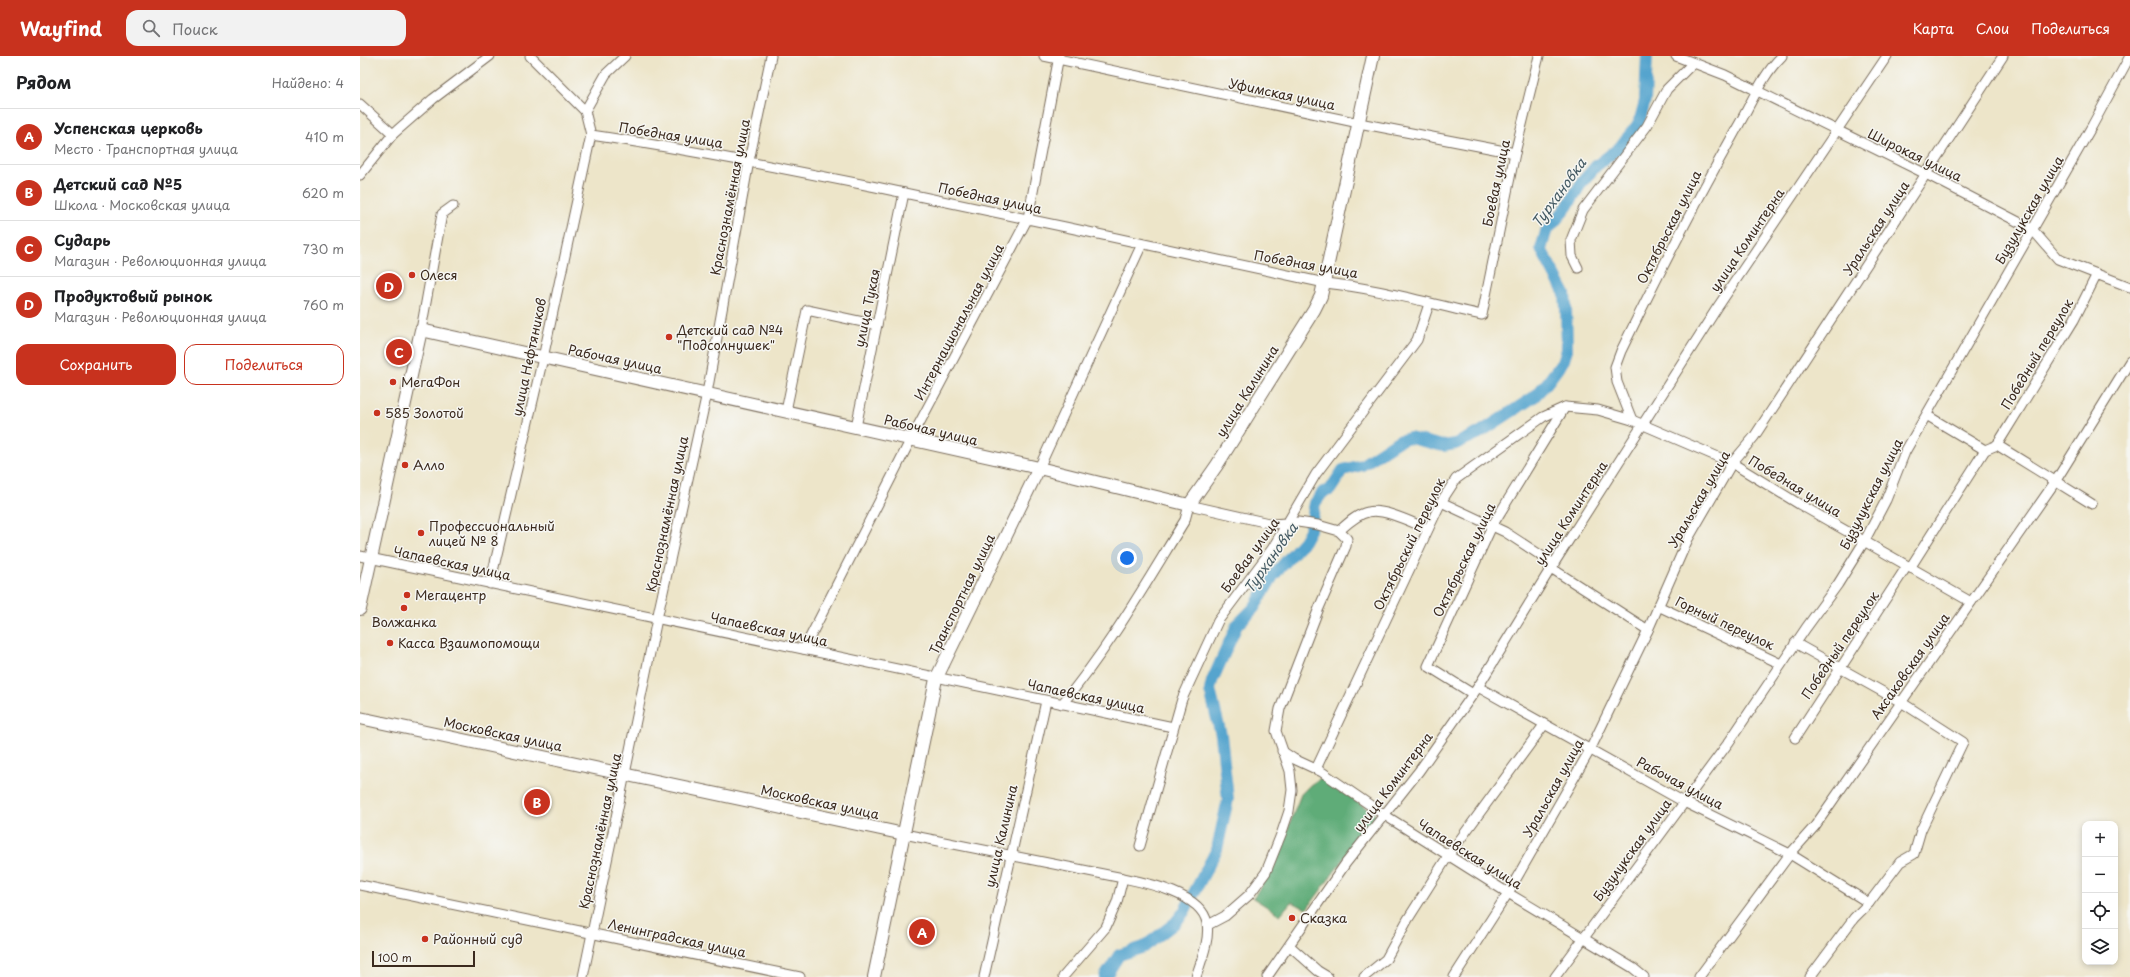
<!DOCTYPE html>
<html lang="ru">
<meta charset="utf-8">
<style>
body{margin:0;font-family:"Playpen Sans",sans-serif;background:#f2f2f2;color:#202124}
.controls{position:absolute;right:12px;bottom:12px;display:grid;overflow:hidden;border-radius:8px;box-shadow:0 2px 6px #0003}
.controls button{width:36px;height:36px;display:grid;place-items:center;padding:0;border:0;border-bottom:1px solid #e0e0e0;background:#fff;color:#202124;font:20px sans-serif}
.scale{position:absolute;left:12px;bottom:10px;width:103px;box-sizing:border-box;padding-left:4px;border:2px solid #3b2a1e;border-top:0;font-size:11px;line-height:14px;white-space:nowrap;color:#3b2a1e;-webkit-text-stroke:3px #f6f6f2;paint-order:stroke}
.you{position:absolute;left:767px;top:502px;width:14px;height:14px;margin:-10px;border:3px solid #fff;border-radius:50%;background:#1a73e8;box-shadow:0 0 0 6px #1a73e833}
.badge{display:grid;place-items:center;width:26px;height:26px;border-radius:50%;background:#c8321e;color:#fff;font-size:13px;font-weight:700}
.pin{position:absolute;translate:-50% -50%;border:2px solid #fff;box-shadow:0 1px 4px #0006}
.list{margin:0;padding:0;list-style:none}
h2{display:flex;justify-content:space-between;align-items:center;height:52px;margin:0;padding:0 16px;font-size:17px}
h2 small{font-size:13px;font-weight:400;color:#757577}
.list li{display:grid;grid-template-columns:26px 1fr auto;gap:12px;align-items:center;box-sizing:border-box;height:56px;padding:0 16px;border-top:1px solid #e0e0e0}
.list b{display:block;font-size:15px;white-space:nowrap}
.list p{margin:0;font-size:13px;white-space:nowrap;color:#757577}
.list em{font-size:13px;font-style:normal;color:#757577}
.actions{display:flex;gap:8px;padding:12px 16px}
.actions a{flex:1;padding:9px 0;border:1px solid #c8321e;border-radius:12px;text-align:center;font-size:14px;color:#c8321e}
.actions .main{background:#c8321e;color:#fff}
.icon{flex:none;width:22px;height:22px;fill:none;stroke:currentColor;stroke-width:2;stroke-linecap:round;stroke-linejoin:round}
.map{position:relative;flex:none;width:1770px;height:921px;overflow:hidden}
header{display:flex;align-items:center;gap:24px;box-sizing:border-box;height:56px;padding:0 20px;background:#c8321e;color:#fff}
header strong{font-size:19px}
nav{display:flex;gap:22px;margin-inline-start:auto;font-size:14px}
.search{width:280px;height:36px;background:#f2f2f2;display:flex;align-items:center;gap:10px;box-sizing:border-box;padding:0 14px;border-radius:12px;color:#757577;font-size:15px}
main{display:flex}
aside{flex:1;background:#fff}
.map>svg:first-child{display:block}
</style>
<header>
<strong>Wayfind</strong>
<div class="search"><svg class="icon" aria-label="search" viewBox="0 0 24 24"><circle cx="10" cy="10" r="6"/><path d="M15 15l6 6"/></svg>Поиск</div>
<nav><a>Карта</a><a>Слои</a><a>Поделиться</a></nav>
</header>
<main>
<aside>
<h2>Рядом<small>Найдено: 4</small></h2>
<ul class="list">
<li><span class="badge">A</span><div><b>Успенская церковь</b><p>Место · Транспортная улица</p></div><em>410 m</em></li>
<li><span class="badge">B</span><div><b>Детский сад №5</b><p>Школа · Московская улица</p></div><em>620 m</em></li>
<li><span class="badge">C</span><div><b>Сударь</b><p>Магазин · Революционная улица</p></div><em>730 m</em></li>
<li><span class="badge">D</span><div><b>Продуктовый рынок</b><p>Магазин · Революционная улица</p></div><em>760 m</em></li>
</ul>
<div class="actions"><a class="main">Сохранить</a><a>Поделиться</a></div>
</aside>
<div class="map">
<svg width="1770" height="921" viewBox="0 0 1770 921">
<rect width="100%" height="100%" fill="#f6f6f2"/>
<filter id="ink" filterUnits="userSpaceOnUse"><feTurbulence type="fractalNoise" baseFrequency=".025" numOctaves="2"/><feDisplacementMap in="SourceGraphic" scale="8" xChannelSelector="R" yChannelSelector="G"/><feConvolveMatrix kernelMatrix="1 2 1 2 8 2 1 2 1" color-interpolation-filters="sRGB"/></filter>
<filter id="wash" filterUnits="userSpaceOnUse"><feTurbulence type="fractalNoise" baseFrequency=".012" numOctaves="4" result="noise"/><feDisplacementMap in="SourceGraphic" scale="16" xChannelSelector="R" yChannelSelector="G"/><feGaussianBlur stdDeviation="0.9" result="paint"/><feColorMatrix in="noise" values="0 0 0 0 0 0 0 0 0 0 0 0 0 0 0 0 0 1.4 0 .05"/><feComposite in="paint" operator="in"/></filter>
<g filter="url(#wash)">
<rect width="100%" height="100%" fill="#ede5c9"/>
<!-- forest -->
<path fill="#5fac78" stroke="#4d6b4b" d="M962,721L1016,759L947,853L931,846L920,859L893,842L913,812L941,738L950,729Z"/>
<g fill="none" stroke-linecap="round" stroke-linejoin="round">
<!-- river -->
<path stroke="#55a4ce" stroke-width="12" d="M745,921L759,899L784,891L815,867L824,856L857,793L868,743L861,679L850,634L852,625L877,569L894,552L913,520L944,485L950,474L955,447L963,436L970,434L983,414L1002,409L1038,385L1050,382L1083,390L1095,388L1119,377L1174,341L1187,327L1204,304L1207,293L1206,252L1205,238L1181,193L1186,176L1207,151L1222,126L1236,110L1259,92L1279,67L1285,45L1287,0"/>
</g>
</g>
<g filter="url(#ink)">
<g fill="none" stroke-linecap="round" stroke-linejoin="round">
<!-- minor casing -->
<g stroke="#796b5a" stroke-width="11">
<g id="minor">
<path d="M684,0L999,67L1155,97"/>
<path d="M1316,0L1365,19L1566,118L1672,173L1698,203L1770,231"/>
<path d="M0,48L33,78"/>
<path d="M225,55L246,18L265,0"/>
<path d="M231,79C326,93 421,112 516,131C666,162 815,195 965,227C1018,232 1070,248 1122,259L1155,97L1179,0"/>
<path d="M0,119L33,78L73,43L130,0"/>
<path d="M1218,212L1212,200L1211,184L1223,154L1287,70L1307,33L1333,7"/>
<path d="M61,274L82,158L93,150"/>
<path d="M426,355L447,254L517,269"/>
<path d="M1568,360L1625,394L1637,389L1732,448"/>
<path d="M1272,364L1257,326L1255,311L1261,295C1298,219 1336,145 1377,72C1391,48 1402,19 1422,0"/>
<path d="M496,371L544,137"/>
<path d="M1637,389L1714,264L1737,218"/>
<path d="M679,412L782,188"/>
<path d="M1081,446L1145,476L1194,508"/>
<path d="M979,475C987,468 997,458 1008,456C1024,452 1053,467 1068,473"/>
<path d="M0,500L813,671"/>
<path d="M1191,512L1288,574"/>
<path d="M1550,512L1625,394"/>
<path d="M130,528L183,302L231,79L225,55L170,0"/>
<path d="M1298,550L1421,608"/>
<path d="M1435,587L1541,646L1603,686L1561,774L1554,798L1540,806L1509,847L1494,862L1450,921"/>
<path d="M444,593L551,383L668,162L699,0"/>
<path d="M1118,631L1324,746L1430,798L1509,847"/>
<path d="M1113,638L1068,610L1132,470L1205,351"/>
<path d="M702,648C750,591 786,527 825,464L829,449L913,468L938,466L958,469L979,475L987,483L986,490L959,552L920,653L916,675L930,715L932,734L929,755L922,776L906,816L889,839L865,860L848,869"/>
<path d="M1435,682L1547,510"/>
<path d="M922,695L934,703L962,716L1026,760L1148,837L1273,912L1284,921"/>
<path d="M956,713L1081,446L1096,423L1183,361L1205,351L1238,354L1272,364L1372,407L1439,448L1611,546"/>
<path d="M544,778L763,822C787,827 842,838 847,867C850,884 841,905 836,921"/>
<path d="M780,790L822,643L858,565L912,493L956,418L1057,284L1069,248"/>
<path d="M0,829L440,921"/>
<path d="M930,890L958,915L968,921"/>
<path d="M223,921L297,563L347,337L389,105L411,0"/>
<path d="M624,921L686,645"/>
<path d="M703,921L746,871L757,846L763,822"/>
<path d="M907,921L986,807L1059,715L1118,631L1191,512L1357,252L1527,0"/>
<path d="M1004,921L1026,903L1048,863L1088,800L1184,669"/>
<path d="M1094,921L1148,837L1230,694L1288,574L1328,483L1372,407L1394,381L1643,0"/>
<path d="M1195,921L1369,686L1446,572L1478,528L1504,486L1526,444L1545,396L1732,70L1770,0"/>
<path d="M1339,921L1430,798L1455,770L1695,426L1770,305"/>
</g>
</g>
<!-- major casing -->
<g stroke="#796b5a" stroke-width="14">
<g id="major">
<path d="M0,553L61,274L679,412L829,449L857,409L954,254L961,240L1013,0"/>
<path d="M0,662L544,778"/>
<path d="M514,921L576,623L679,412"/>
</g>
</g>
<!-- minor -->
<use href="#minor" stroke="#fff" stroke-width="9"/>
<!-- major -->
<use href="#major" stroke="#fff" stroke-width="12"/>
</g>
</g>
<!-- markers -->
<g fill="#c8321e" stroke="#f6f6f2" stroke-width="1.5">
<circle cx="52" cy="219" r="4"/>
<circle cx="309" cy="281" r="4"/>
<circle cx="33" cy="326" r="4"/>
<circle cx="17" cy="357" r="4"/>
<circle cx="45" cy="409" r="4"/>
<circle cx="61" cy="477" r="4"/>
<circle cx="47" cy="539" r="4"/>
<circle cx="44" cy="552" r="4"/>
<circle cx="30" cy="587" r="4"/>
<circle cx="932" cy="862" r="4"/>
<circle cx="65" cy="883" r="4"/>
</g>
<g text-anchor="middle" stroke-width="3" stroke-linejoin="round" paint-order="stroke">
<!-- street labels -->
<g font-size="13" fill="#3b2a1e" stroke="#f6f6f2">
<text transform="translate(922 38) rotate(12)" y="5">Уфимская улица</text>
<text transform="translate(311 79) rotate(9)" y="5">Победная улица</text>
<text transform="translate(1555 99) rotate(26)" y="5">Широкая улица</text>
<text transform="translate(1136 127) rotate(-78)" y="5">Боевая улица</text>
<text transform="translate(370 141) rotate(-79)" y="5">Краснознамённая улица</text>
<text transform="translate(630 142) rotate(12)" y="5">Победная улица</text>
<text transform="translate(1669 154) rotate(-60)" y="5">Бузулукская улица</text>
<text transform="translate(1309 171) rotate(-63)" y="5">Октябрьская улица</text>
<text transform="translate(1516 172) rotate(-57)" y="5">Уральская улица</text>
<text transform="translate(1387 184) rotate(-56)" y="5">улица Коминтерна</text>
<text transform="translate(946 208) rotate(10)" y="5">Победная улица</text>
<text transform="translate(507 252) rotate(-78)" y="5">улица Тукая</text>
<text transform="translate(599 266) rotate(-62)" y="5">Интернациональная улица</text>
<text transform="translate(1677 298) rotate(-59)" y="5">Победный переулок</text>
<text transform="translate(169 301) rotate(-78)" y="5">улица Нефтяников</text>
<text transform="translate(255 303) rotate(12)" y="5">Рабочая улица</text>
<text transform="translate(887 335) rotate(-58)" y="5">улица Калинина</text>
<text transform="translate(571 374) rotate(13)" y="5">Рабочая улица</text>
<text transform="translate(1435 430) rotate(31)" y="5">Победная улица</text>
<text transform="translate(1511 438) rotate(-63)" y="5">Бузулукская улица</text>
<text transform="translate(1339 443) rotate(-60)" y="5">Уральская улица</text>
<text transform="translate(1211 457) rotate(-57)" y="5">улица Коминтерна</text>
<text transform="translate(307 458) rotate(-78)" y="5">Краснознамённая улица</text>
<text transform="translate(1049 488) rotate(-64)" y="5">Октябрьский переулок</text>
<text transform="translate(890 499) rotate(-54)" y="5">Боевая улица</text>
<text transform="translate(1104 504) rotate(-64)" y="5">Октябрьская улица</text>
<text transform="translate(92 507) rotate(12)" y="5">Чапаевская улица</text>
<text transform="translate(602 538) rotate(-64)" y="5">Транспортная улица</text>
<text transform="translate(1365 567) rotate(25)" y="5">Горный переулок</text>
<text transform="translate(409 573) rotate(12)" y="5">Чапаевская улица</text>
<text transform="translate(1480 589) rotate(-56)" y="5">Победный переулок</text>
<text transform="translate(1550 610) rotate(-55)" y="5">Аксаковская улица</text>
<text transform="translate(726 640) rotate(12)" y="5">Чапаевская улица</text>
<text transform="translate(143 678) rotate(12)" y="5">Московская улица</text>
<text transform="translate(1033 726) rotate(-53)" y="5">улица Коминтерна</text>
<text transform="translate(1320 727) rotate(28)" y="5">Рабочая улица</text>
<text transform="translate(1193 732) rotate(-61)" y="5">Уральская улица</text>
<text transform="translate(460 746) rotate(12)" y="5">Московская улица</text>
<text transform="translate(240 775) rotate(-78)" y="5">Краснознамённая улица</text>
<text transform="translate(641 780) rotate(-77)" y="5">улица Калинина</text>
<text transform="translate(1272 794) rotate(-54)" y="5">Бузулукская улица</text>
<text transform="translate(1110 798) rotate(32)" y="5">Чапаевская улица</text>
<text transform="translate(317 882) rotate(12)" y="5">Ленинградская улица</text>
</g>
<!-- poi labels -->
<g font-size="13" fill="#3b2a1e" stroke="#f6f6f2" text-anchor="start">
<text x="60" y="224">Олеся</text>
<text x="317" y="279">Детский сад №4<tspan x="317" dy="15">"Подсолнушек"</tspan></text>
<text x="41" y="331">МегаФон</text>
<text x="25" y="362">585 Золотой</text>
<text x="53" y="414">Алло</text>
<text x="69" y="475">Профессиональный<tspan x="69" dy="15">лицей № 8</tspan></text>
<text x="55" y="544">Мегацентр</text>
<text x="44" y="571" text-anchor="middle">Волжанка</text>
<text x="38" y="592">Касса Взаимопомощи</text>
<text x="940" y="867">Сказка</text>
<text x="73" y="888">Районный суд</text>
</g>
<!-- water labels -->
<g font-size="14" font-style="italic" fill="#455b64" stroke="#f6f6f2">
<text transform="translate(1199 137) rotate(-54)" y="5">Турхановка</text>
<text transform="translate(911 502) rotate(-55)" y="5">Турхановка</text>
</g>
</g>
</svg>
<div class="controls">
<button>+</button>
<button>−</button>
<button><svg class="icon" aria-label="locate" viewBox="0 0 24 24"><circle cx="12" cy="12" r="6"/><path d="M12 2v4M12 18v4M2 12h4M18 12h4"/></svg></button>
<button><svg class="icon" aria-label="layers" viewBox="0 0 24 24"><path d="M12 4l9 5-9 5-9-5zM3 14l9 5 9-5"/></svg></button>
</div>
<div class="scale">100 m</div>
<div class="you"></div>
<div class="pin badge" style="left:562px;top:876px">A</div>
<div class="pin badge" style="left:177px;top:746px">B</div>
<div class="pin badge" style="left:39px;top:296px">C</div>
<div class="pin badge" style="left:29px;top:230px">D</div>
</div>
</main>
